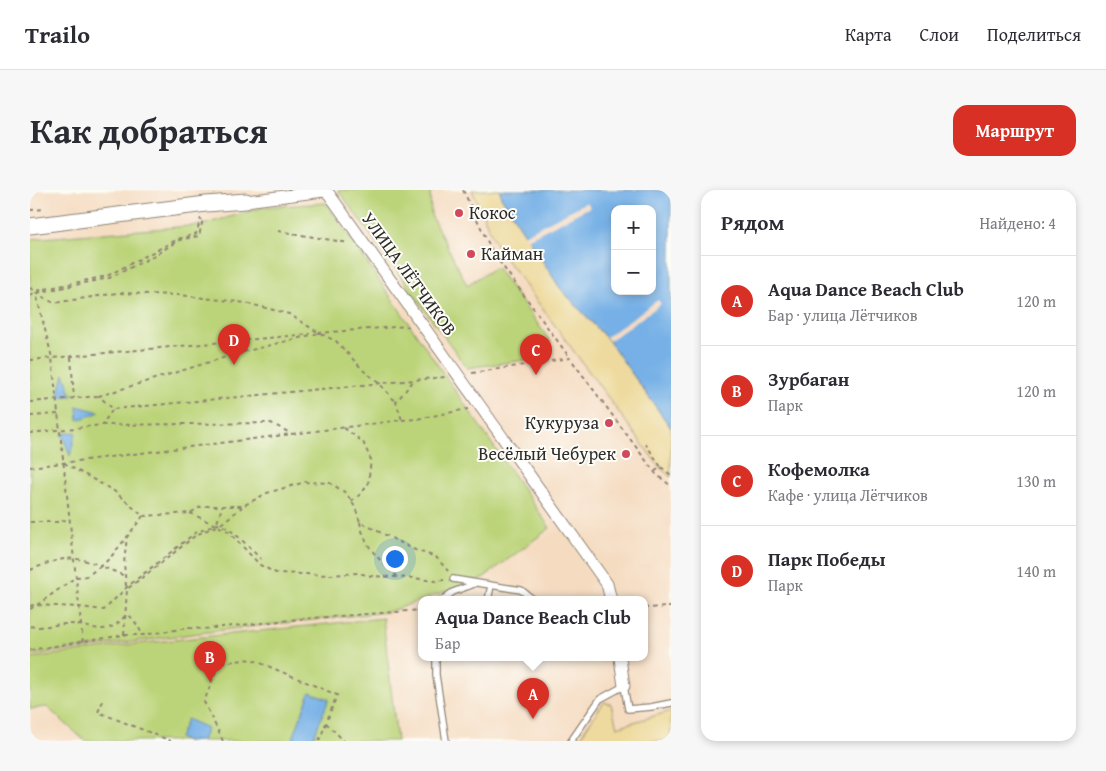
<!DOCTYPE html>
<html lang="ru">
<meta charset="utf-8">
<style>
body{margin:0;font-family:"Gentium Book Plus",serif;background:#f7f7f7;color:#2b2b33}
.controls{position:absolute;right:15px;top:15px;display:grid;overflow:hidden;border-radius:10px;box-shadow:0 2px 8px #0003}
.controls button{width:45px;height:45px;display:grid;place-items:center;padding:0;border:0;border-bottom:1px solid #e1e1e2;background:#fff;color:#2b2b33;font:25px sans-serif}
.you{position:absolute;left:364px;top:368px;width:18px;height:18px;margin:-12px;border:4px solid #fff;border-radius:50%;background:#1a73e8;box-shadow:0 0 0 8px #1a73e833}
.badge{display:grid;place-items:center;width:32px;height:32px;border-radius:50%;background:#d93025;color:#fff;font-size:16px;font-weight:700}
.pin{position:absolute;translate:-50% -41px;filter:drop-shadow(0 1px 2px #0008)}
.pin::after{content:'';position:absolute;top:26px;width:18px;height:15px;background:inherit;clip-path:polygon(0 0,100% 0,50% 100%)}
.popup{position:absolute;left:388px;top:406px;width:230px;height:65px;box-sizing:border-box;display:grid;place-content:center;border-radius:10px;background:#fff;filter:drop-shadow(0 1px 4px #0005);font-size:16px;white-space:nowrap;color:#7c7c81}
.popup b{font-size:19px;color:#2b2b33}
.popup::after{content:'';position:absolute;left:50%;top:100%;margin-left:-10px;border:10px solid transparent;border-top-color:#fff}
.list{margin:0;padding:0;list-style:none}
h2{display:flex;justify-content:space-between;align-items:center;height:65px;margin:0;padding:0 20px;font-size:21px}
h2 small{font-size:16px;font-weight:400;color:#7c7c81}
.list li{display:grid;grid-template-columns:32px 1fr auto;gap:15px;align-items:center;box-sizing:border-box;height:90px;padding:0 20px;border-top:1px solid #e1e1e2}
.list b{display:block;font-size:19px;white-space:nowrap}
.list p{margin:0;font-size:16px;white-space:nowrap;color:#7c7c81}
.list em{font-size:16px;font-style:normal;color:#7c7c81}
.map{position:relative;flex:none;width:641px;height:551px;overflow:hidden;border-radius:15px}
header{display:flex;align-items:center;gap:30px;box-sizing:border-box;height:70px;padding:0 25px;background:#fff;border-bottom:1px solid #e1e1e2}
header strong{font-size:24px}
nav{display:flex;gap:28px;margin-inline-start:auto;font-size:18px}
.intro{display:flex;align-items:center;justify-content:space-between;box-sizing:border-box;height:120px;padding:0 30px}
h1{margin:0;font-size:35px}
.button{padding:12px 22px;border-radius:15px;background:#d93025;color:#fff;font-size:18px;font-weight:700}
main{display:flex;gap:30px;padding:0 30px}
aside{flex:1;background:#fff;border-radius:15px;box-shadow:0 2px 8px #0003}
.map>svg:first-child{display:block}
</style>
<header>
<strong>Trailo</strong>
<nav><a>Карта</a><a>Слои</a><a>Поделиться</a></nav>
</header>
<div class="intro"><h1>Как добраться</h1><a class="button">Маршрут</a></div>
<main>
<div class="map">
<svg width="641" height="551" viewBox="0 0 641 551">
<rect width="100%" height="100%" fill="#fdfcf7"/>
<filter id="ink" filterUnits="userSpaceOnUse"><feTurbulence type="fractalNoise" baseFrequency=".02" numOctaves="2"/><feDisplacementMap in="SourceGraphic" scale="10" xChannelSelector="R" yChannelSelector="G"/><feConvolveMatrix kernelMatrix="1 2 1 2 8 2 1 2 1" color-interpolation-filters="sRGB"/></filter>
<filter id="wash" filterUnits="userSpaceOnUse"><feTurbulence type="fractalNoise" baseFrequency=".0096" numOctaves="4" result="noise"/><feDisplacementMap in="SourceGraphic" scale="20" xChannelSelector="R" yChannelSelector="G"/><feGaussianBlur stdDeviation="1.12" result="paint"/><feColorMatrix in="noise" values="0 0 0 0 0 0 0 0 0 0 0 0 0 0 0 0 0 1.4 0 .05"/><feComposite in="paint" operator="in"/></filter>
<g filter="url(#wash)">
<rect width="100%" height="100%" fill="#f5dcc1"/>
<!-- green -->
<g fill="#bcd479" stroke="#748052">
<path d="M308,0H400L401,25L437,95L466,77L521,152L510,168L437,178Z"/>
<path d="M296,13L520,338L453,388L358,422L201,439L0,465V49L172,35L234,17Z"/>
<path d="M353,428L367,551H55L17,517L0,519V468L96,455Z"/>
</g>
<!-- sand -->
<g fill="#eeda9e" stroke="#8c8264">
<path d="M442,0H470L471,7L530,98L578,150L641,238V287L630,278L467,57Z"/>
<path d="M574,512L581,514L587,537L641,521V551H549L556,538Z"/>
</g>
<!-- water -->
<g fill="#76b0e6" stroke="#506e88" fill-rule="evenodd">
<path d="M470,0H641V238L578,150L530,98L471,7ZM585,19H622V101H585Z"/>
<path d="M34,184L42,206L28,207Z"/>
<path d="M47,216L70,222L48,230Z"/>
<path d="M46,242L40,266L32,244Z"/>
<path d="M280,502L299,509L282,551H271L263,548Z"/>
<path d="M157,529L177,538L172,551H155L149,548Z"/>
</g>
<!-- pier -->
<g fill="#f5dcc1">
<path d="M557,12L560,17L497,49L494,45Z"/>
<path d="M628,110L631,114L579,151L576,147Z"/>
</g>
</g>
<g filter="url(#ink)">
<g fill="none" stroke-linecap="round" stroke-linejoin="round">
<!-- lane casing -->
<g stroke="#908476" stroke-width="8">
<g id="lane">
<path d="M423,389L491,400L504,410"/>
<path d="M412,410L423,402L444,394"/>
<path d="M458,410L461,396"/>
<path d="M406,468V485L416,551"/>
<path d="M541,551L570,509L594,496L598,519L621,517L641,513"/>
</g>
</g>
<!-- street casing -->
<g stroke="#908476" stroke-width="13">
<g id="street">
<path d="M216,11L294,1L299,4L577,394L581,410"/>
<path d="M590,468L594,496"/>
</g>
</g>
<!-- secondary casing -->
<g stroke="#908476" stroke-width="17">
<path id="secondary" d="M0,36L176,14L216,11"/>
</g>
<!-- path -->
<g stroke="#908476" stroke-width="2" stroke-dasharray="4 4" stroke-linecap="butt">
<path d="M433,0L463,63L540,168"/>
<path d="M0,20L15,19"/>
<path d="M248,41L319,53"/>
<path d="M0,98L6,101L77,86L148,49L166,44L171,28"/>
<path d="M0,106L6,103L79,88L122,67L149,50L169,46L173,29"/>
<path d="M288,143L378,136"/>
<path d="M291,144L306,151L334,181L349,193L366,212"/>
<path d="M41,167L44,208"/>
<path d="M0,170L280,144"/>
<path d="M442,183L540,168L626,284L641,296"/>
<path d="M0,212L69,206"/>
<path d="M84,219L415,187"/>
<path d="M0,226L28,224"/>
<path d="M372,230L387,229L438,219"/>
<path d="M314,238L333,252L341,270L338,294L331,304L321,311"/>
<path d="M0,243L72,235L241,233L262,244"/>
<path d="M615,253L631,277L624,282"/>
<path d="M34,273L84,301L113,326L160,323L172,316H213L237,303L275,292L300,293L316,303L325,317L330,332L385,360L406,367L418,381"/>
<path d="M0,277L372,230L366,212L384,190"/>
<path d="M631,277L641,285"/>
<path d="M160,323L198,341L230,375L246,383L300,385L328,383L341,386L384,388L403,391L414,390"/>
<path d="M0,332H27L40,329"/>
<path d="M330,332C335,359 349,368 367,387"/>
<path d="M191,334L212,317"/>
<path d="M0,380C28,369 41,363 71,376L80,368L97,347"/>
<path d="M96,396L94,373L97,347L113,326"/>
<path d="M0,416L4,415L49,417L74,420L97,397L165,343L187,334C200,335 221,360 231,369"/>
<path d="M614,418L641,417"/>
<path d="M0,419L7,415L46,387L57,386L71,376L95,386"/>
<path d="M0,436C12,439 23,434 36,434C60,433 75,450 95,426H100L108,436L112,444"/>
<path d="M94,445L97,399L130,374L166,345L186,336L192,317"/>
<path d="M53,452L22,168L6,103L24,113L87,103L149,105L216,113L259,124L289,143L209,163L69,206L83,219L72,235"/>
<path d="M0,460L94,445H113L158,438L173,439L270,429L392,420"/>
<path d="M73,511L68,522L141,551"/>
<path d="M296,533L314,551"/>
<path d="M193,551L174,512L189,473L221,469L307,505L289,551"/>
</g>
<!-- lane -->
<use href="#lane" stroke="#fff" stroke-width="5.5"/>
<!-- street -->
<use href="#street" stroke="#fff" stroke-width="11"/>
<!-- secondary -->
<use href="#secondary" stroke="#fff" stroke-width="15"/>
</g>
</g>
<!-- markers -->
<g fill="#d1495b" stroke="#fdfcf7" stroke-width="2">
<circle cx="429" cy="23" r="5"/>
<circle cx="441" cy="64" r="5"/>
<circle cx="579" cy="233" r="5"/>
<circle cx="596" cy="264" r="5"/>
</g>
<g text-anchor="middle" stroke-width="4" stroke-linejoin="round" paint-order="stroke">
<!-- poi labels -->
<g font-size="18" fill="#2b2b2b" stroke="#fdfcf7" text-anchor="start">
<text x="439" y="29">Кокос</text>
<text x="451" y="70">Кайман</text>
<text x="569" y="239" text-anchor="end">Кукуруза</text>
<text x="586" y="270" text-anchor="end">Весёлый Чебурек</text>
</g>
<!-- street labels -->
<g font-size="18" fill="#2b2b2b" stroke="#fdfcf7">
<text transform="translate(379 84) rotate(54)" y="6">УЛИЦА ЛЁТЧИКОВ</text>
</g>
</g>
</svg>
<div class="controls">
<button>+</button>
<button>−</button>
</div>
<div class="you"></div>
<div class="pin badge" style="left:503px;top:529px">A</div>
<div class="popup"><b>Aqua Dance Beach Club</b>Бар</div>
<div class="pin badge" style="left:180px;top:492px">B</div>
<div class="pin badge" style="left:506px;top:185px">C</div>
<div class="pin badge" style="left:204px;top:175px">D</div>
</div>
<aside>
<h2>Рядом<small>Найдено: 4</small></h2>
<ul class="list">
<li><span class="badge">A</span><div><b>Aqua Dance Beach Club</b><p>Бар · улица Лётчиков</p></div><em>120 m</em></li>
<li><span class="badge">B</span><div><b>Зурбаган</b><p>Парк</p></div><em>120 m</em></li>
<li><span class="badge">C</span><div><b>Кофемолка</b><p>Кафе · улица Лётчиков</p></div><em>130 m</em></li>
<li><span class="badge">D</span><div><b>Парк Победы</b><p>Парк</p></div><em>140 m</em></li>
</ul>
</aside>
</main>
